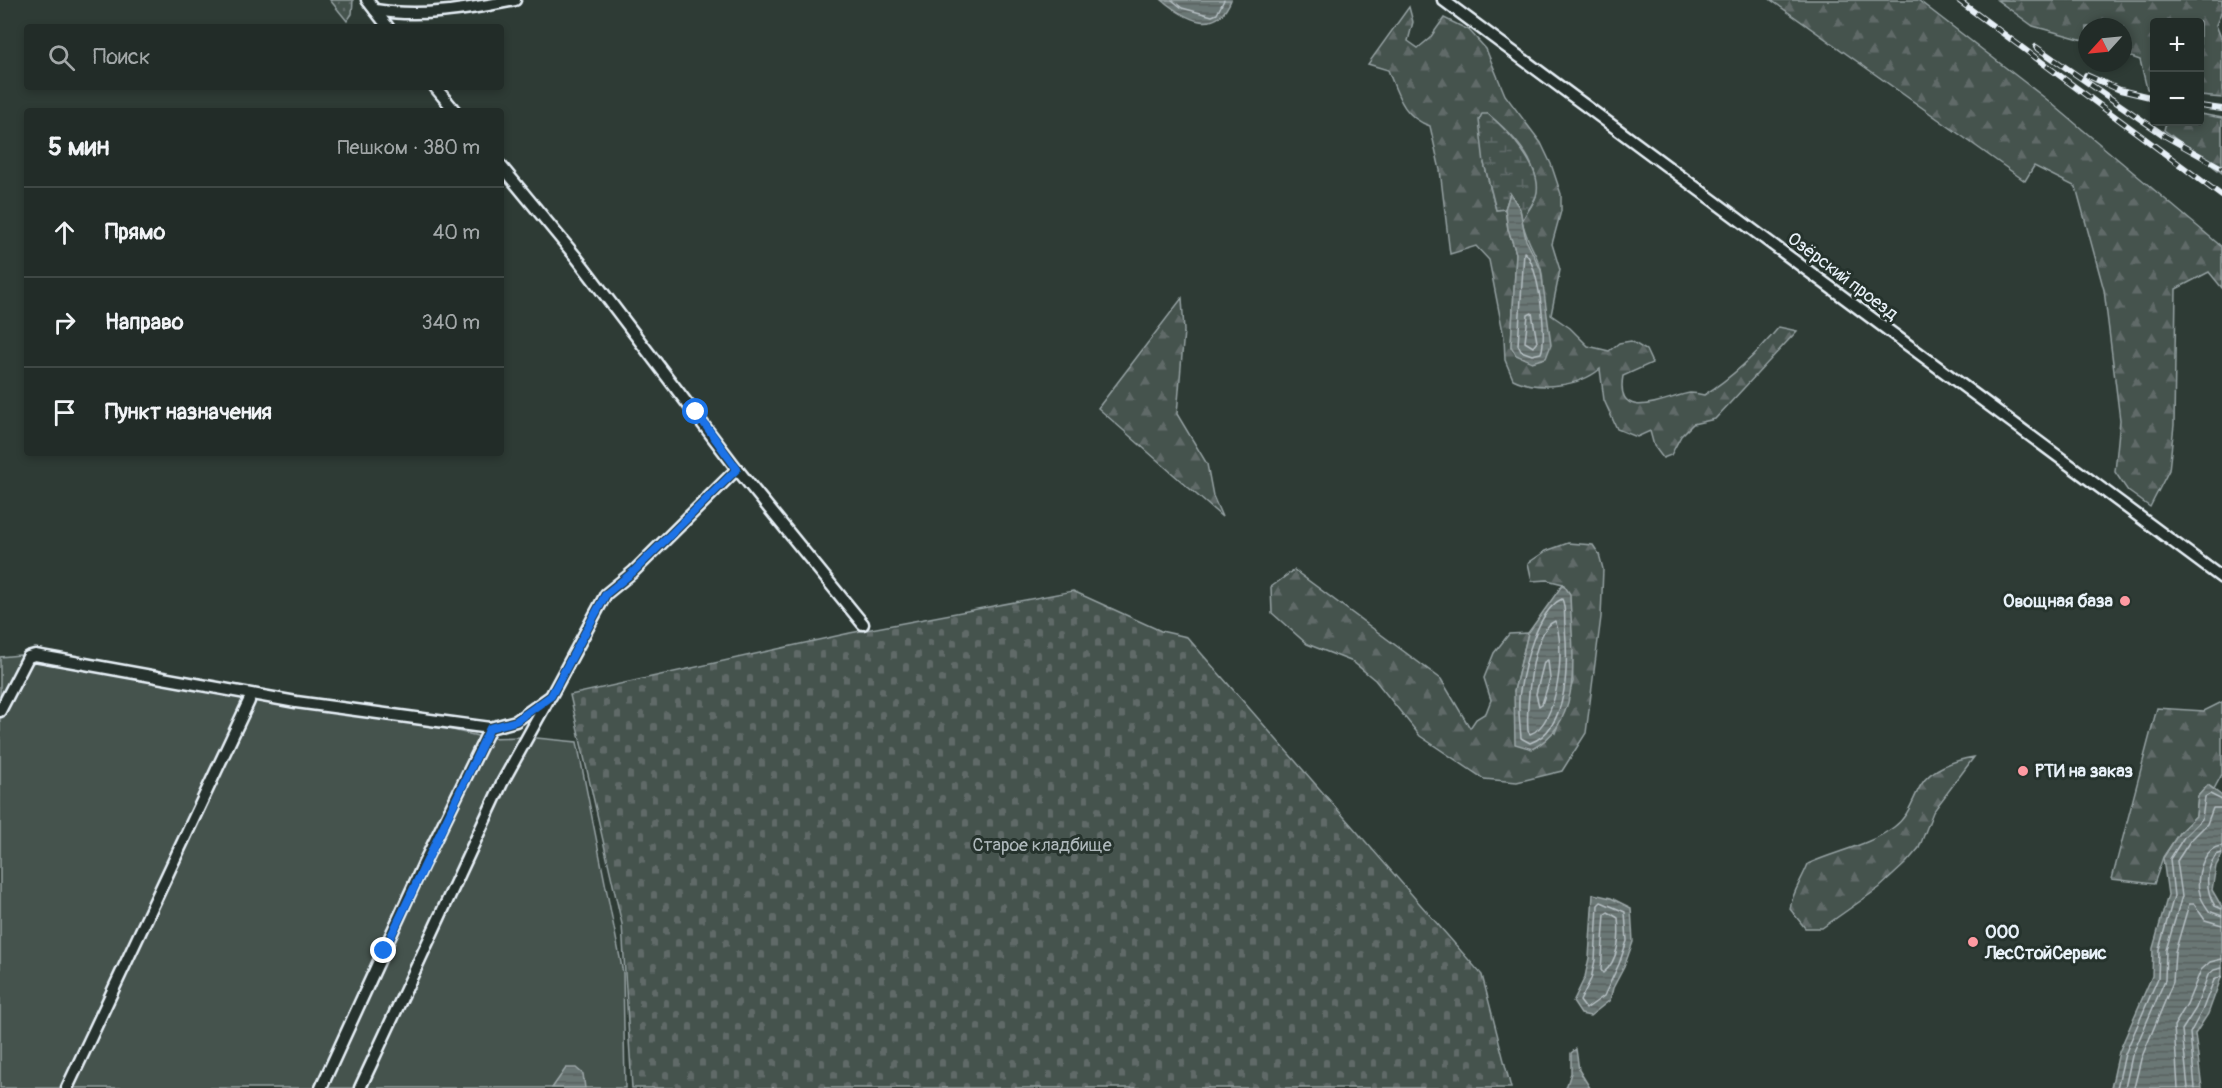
<!DOCTYPE html>
<html lang="ru">
<meta charset="utf-8">
<style>
body{margin:0;font-family:Pangolin,sans-serif;background:#2a3430;color:#f1f3f6}
.controls{position:absolute;right:18px;top:18px;display:grid;overflow:hidden;border-radius:6px;box-shadow:0 3px 9px #0003}
.controls button{width:54px;height:54px;display:grid;place-items:center;padding:0;border:0;border-bottom:2px solid #3f4845;background:#222c28;color:#f1f3f6;font:30px sans-serif}
.compass{position:absolute;left:2078px;top:18px;width:54px;height:54px;border-radius:50%;background:#222c28;box-shadow:0 3px 9px #0003;rotate:243deg}
.stop{position:absolute;width:18px;height:18px;margin:-14px;border:4px solid #1a73e8;border-radius:50%;background:#fff}
.stop.end{background:#1a73e8;border-color:#fff;box-shadow:0 2px 6px #0008}
.list{margin:0;padding:0;list-style:none}
h2{display:flex;justify-content:space-between;align-items:center;height:78px;margin:0;padding:0 24px;font-size:26px}
h2 small{font-size:20px;font-weight:400;color:#a2a7a8}
.list li{display:grid;grid-template-columns:39px 1fr auto;gap:18px;align-items:center;box-sizing:border-box;height:90px;padding:0 24px;border-top:2px solid #3f4845}
.list b{display:block;font-size:22px;white-space:nowrap}
.list em{font-size:20px;font-style:normal;color:#a2a7a8}
.icon{flex:none;width:33px;height:33px;fill:none;stroke:currentColor;stroke-width:2;stroke-linecap:round;stroke-linejoin:round}
.map{position:relative;flex:none;width:2222px;height:1088px;overflow:hidden}
.search{position:absolute;background:#222c28;box-shadow:0 3px 9px #0003;left:24px;top:24px;width:480px;height:66px;display:flex;align-items:center;gap:15px;box-sizing:border-box;padding:0 21px;border-radius:6px;color:#a2a7a8;font-size:22px}
.panel{position:absolute;background:#222c28;box-shadow:0 3px 9px #0003;left:24px;top:108px;width:480px;height:348px;border-radius:6px}
.map>svg:first-child{display:block}
</style>
<div class="map">
<svg width="2222" height="1088" viewBox="0 0 2222 1088">
<defs>
<pattern id="grass-dots" width="8" height="8" patternUnits="userSpaceOnUse" patternTransform="scale(1.5)"><rect width="8" height="8" fill="#45524e"/><path d="M2 2h.1M6 6h.1" fill="none" stroke="#606b68" stroke-width="1.8" stroke-linecap="round"/></pattern>
<pattern id="forest-firs" width="22" height="20" patternUnits="userSpaceOnUse" patternTransform="scale(1.5)"><rect width="22" height="20" fill="#45524e"/><path d="M5 1l3.5 6h-7zM16 11l3.5 6h-7z" fill="#606b68"/></pattern>
<pattern id="wetland-marsh" width="20" height="14" patternUnits="userSpaceOnUse" patternTransform="scale(1.5)"><rect width="20" height="14" fill="#45524e"/><path d="M1 5h8M5 5V1M11 12h8M15 12V8" fill="none" stroke="#606b68"/></pattern>
<pattern id="cemetery-stones" width="16" height="16" patternUnits="userSpaceOnUse" patternTransform="scale(1.5)"><rect width="16" height="16" fill="#45524e"/><path d="M2 7V4a2 2 0 0 1 4 0v3zM10 15v-3a2 2 0 0 1 4 0v3z" fill="#606b68"/></pattern>
<pattern id="water-rules" width="6" height="5" patternUnits="userSpaceOnUse" patternTransform="scale(1.5)"><rect width="6" height="5" fill="#6b7775"/><path d="M0 2.5h6" fill="none" stroke="#586060"/></pattern>
</defs>
<rect width="100%" height="100%" fill="#2e3b35"/>
<filter id="ink" filterUnits="userSpaceOnUse"><feTurbulence type="fractalNoise" baseFrequency=".0167" numOctaves="2"/><feDisplacementMap in="SourceGraphic" scale="12" xChannelSelector="R" yChannelSelector="G"/><feConvolveMatrix kernelMatrix="1 2 1 2 8 2 1 2 1" color-interpolation-filters="sRGB"/></filter>
<g filter="url(#ink)">
<!-- grass -->
<path fill="url(#grass-dots)" stroke="#96a2a3" stroke-width="1.5" d="M330,0H353L352,14L347,21Z"/>
<!-- forest -->
<g fill="url(#forest-firs)" stroke="#96a2a3" stroke-width="1.5" fill-rule="evenodd">
<path d="M1771,0H1918L2045,98L2222,247V288L2209,272L2176,289L2174,425L2169,470L2150,507L2128,491L2115,472L2120,420L2104,290L2076,187L2034,166L2025,181Z"/>
<path d="M1997,0H2222V10L2216,25L2222,40V98L2200,96V22H2154V91L2147,89L2140,60L2123,54V27H2087V41L2033,26Z"/>
<path d="M1409,7L1413,22L1408,41L1418,48L1430,38L1444,18L1469,30L1486,49L1505,95L1541,143L1551,164L1561,194V211L1552,244L1560,270L1551,315L1570,328L1588,346L1609,351L1619,343L1631,341L1646,350L1652,363L1623,376C1614,427 1671,395 1690,393C1694,393 1700,394 1704,395C1734,376 1757,354 1779,327L1797,331L1715,419L1693,424L1681,436L1671,455L1663,458L1654,446L1650,431L1637,437L1617,429L1604,400L1600,369C1579,387 1537,391 1513,379L1505,360L1504,337L1489,260L1476,246L1450,254L1440,170L1430,126C1403,117 1398,95 1388,70L1368,64ZM1488,114C1510,132 1542,163 1536,196C1534,204 1525,214 1522,221C1525,235 1530,244 1536,256C1555,295 1531,315 1511,346L1516,253L1508,229L1505,209L1496,210L1484,163Z"/>
<path d="M2200,114L2222,118V173L2164,130L2166,122H2200Z"/>
<path d="M1182,298L1184,331L1177,414L1207,464L1213,496L1222,517L1098,408Z"/>
<path d="M1568,543L1593,545L1599,554L1603,569L1601,617L1586,733L1562,771L1517,782L1484,779L1420,736L1375,680L1353,662L1307,644L1272,613L1271,587L1294,570L1441,679L1470,728L1476,719L1486,713L1491,700L1484,678L1494,653L1509,634L1528,633L1514,691L1555,733L1573,682L1569,594L1563,584L1547,580L1532,581L1528,563L1546,551Z"/>
<path d="M2222,702V774L2214,789L2208,785L2198,796L2196,816L2179,833L2163,857L2154,884L2112,879L2157,708L2204,711Z"/>
<path d="M1974,757L1933,812L1919,848L1906,863L1879,888L1822,928H1805L1790,909C1792,892 1802,880 1808,864C1836,851 1868,846 1894,827C1909,816 1912,800 1921,785C1931,768 1956,760 1974,757Z"/>
</g>
<!-- wetland -->
<path fill="url(#wetland-marsh)" stroke="#96a2a3" stroke-width="1.5" d="M1482,114H1488C1506,129 1545,169 1536,196C1533,204 1526,213 1522,221L1520,209L1510,194L1505,209L1496,210L1484,163L1479,120Z"/>
<!-- cemetery -->
<path fill="url(#cemetery-stones)" stroke="#96a2a3" stroke-width="1.5" d="M1073,591L1161,631L1187,637L1482,975L1511,1088H632L622,924L570,695L850,633Z"/>
<!-- garden -->
<path fill="#45524e" stroke="#96a2a3" stroke-width="1.5" d="M20,655L46,663L440,727L486,738L526,737L577,742L623,973L625,1088H0V657Z"/>
<!-- water -->
<g fill="url(#water-rules)" stroke="#9da8a9" stroke-width="1.5">
<path d="M1162,0H1231C1216,37 1185,19 1162,0Z"/>
<path d="M1510,193L1520,209L1526,240L1541,270L1551,345L1546,358L1532,362L1516,355L1511,346L1516,253L1508,229L1505,209Z"/>
<path d="M1563,584L1570,594C1571,644 1587,721 1532,749L1515,744L1514,691L1528,633Z"/>
<path d="M2208,785L2222,796V855L2216,866L2212,890L2222,907V975L2208,1014L2195,1034L2202,1088H2111L2119,1052L2152,976L2153,948L2168,895L2163,858L2179,833L2196,816L2198,796Z"/>
<path d="M1593,894L1611,898L1631,908L1633,942L1624,967L1613,988L1610,1000L1590,1016L1581,1014L1573,1002L1585,977L1589,958Z"/>
<path d="M1576,1049L1579,1070L1590,1088H1566L1571,1073V1053Z"/>
<path d="M566,1068H576L583,1074L585,1088H552Z"/>
</g>
<g fill="none" stroke-linecap="round" stroke-linejoin="round">
<!-- shore -->
<g stroke="#b6c0c4" stroke-width="1.5">
<path d="M1172,0L1182,8L1212,16L1217,14L1224,0"/>
<path d="M1524,252C1538,260 1548,338 1541,353L1532,355L1521,351L1518,345Z"/>
<path d="M1532,313L1537,342L1533,347L1525,342L1528,315Z"/>
<path d="M1562,599C1566,607 1564,618 1565,626C1568,660 1570,729 1530,743L1521,738C1520,723 1517,706 1520,691C1524,666 1537,610 1562,599Z"/>
<path d="M1555,621C1566,644 1559,725 1530,734L1528,731C1526,708 1531,631 1555,621Z"/>
<path d="M1548,660L1550,679L1542,704L1539,706L1536,694L1544,662Z"/>
<path d="M2222,846C2203,847 2195,878 2200,894C2201,900 2206,906 2209,911L2222,916"/>
<path d="M2222,853L2216,855C2205,871 2205,890 2215,906L2222,909"/>
<path d="M1601,902L1625,912L1627,941L1619,964L1604,996L1586,1009L1580,1001L1591,979L1595,960L1598,905Z"/>
<path d="M1608,912L1618,918C1620,936 1619,961 1603,973L1601,970L1605,914Z"/>
<path d="M2117,1088L2125,1054L2158,978L2159,949L2174,896L2170,859L2184,837L2202,819L2205,797L2210,794L2222,800"/>
<path d="M2125,1088L2132,1056L2165,980L2166,950L2182,896L2177,861L2190,841L2207,824L2213,808H2222"/>
<path d="M2134,1088L2141,1059L2173,982L2175,952L2189,904H2194L2205,920L2222,925"/>
<path d="M2178,1088L2174,1026L2187,1004L2201,970L2210,962L2222,959"/>
<path d="M2188,1088L2182,1030L2196,1008L2208,975L2214,970L2222,968"/>
<path d="M2195,1088L2190,1033L2202,1011L2214,980L2222,976"/>
</g>
<!-- street casing -->
<g stroke="#e8f1f8" stroke-width="15">
<g id="street">
<path d="M367,0L388,27"/>
<path d="M1443,0L2222,578"/>
<path d="M375,10C423,18 468,9 515,0"/>
<path d="M435,87L455,111"/>
<path d="M501,166L576,257L737,469L863,624"/>
<path d="M0,711L28,657L35,655L296,702L490,728L516,721L551,696L606,594L633,572L737,469"/>
<path d="M67,1088L249,701"/>
<path d="M321,1088L423,865L490,728"/>
<path d="M360,1088L502,783L548,700"/>
</g>
</g>
<!-- street -->
<use href="#street" stroke="#26332d" stroke-width="10"/>
<!-- rail casing -->
<g stroke="#e8f1f8" stroke-width="6">
<g id="rail">
<path d="M1958,0L2222,196"/>
<path d="M2036,47L2165,136L2222,168"/>
<path d="M2086,75L2120,90L2154,98"/>
<path d="M2200,106L2222,109"/>
</g>
</g>
<!-- rail -->
<use href="#rail" stroke="#26332d" stroke-width="4" stroke-dasharray="11" stroke-linecap="butt"/>
</g>
</g>
<g fill="none" stroke-linecap="round" stroke-linejoin="round" filter="url(#ink)">
<!-- route -->
<path stroke="#1a73e8" stroke-width="8" d="M384,951L490,728L516,721L551,696L606,594L633,572L737,469L696,412"/>
</g>
<!-- markers -->
<g fill="#ff9aa2" stroke="#26332d" stroke-width="2">
<circle cx="2125" cy="601" r="6"/>
<circle cx="2023" cy="771" r="6"/>
<circle cx="1973" cy="942" r="6"/>
</g>
<g text-anchor="middle" stroke-width="6" stroke-linejoin="round" paint-order="stroke">
<!-- street labels -->
<g font-size="18" fill="#e8f1f8" stroke="#26332d">
<text transform="translate(1843 276) rotate(37)" y="6">Озёрский проезд</text>
</g>
<!-- poi labels -->
<g font-size="18" font-weight="bold" fill="#e8f1f8" stroke="#26332d" text-anchor="start">
<text x="2113" y="607" text-anchor="end">Овощная база</text>
<text x="2035" y="777">РТИ на заказ</text>
<text x="1985" y="938">ООО<tspan x="1985" dy="21">ЛесСтойСервис</tspan></text>
</g>
<!-- park labels -->
<g font-size="18" fill="#afb9bc" stroke="#26332d">
<text x="1042" y="851">Старое кладбище</text>
</g>
</g>
</svg>
<div class="controls">
<button>+</button>
<button>−</button>
</div>
<svg class="compass" viewBox="-18 -18 36 36"><path d="M0-13l5 13h-10z" fill="#e53935"/><path d="M0 13l5-13h-10z" fill="#a2a7a8"/></svg>
<div class="stop" style="left:696px;top:412px"></div>
<div class="stop end" style="left:384px;top:951px"></div>
<div class="search"><svg class="icon" aria-label="search" viewBox="0 0 24 24"><circle cx="10" cy="10" r="6"/><path d="M15 15l6 6"/></svg>Поиск</div>
<section class="panel">
<h2>5 мин<small>Пешком · 380 m</small></h2>
<ul class="list">
<li><svg class="icon" aria-label="ahead" viewBox="0 0 24 24"><path d="M12 20V5M6 11l6-6 6 6"/></svg><div><b>Прямо</b></div><em>40 m</em></li>
<li><svg class="icon" aria-label="right" viewBox="0 0 24 24"><path d="M7 20v-9h11M14 6l5 5-5 5"/></svg><div><b>Направо</b></div><em>340 m</em></li>
<li><svg class="icon" aria-label="arrive" viewBox="0 0 24 24"><path d="M6 21V4h12l-3 4 3 4H6"/></svg><div><b>Пункт назначения</b></div></li>
</ul>
</section>
</div>
